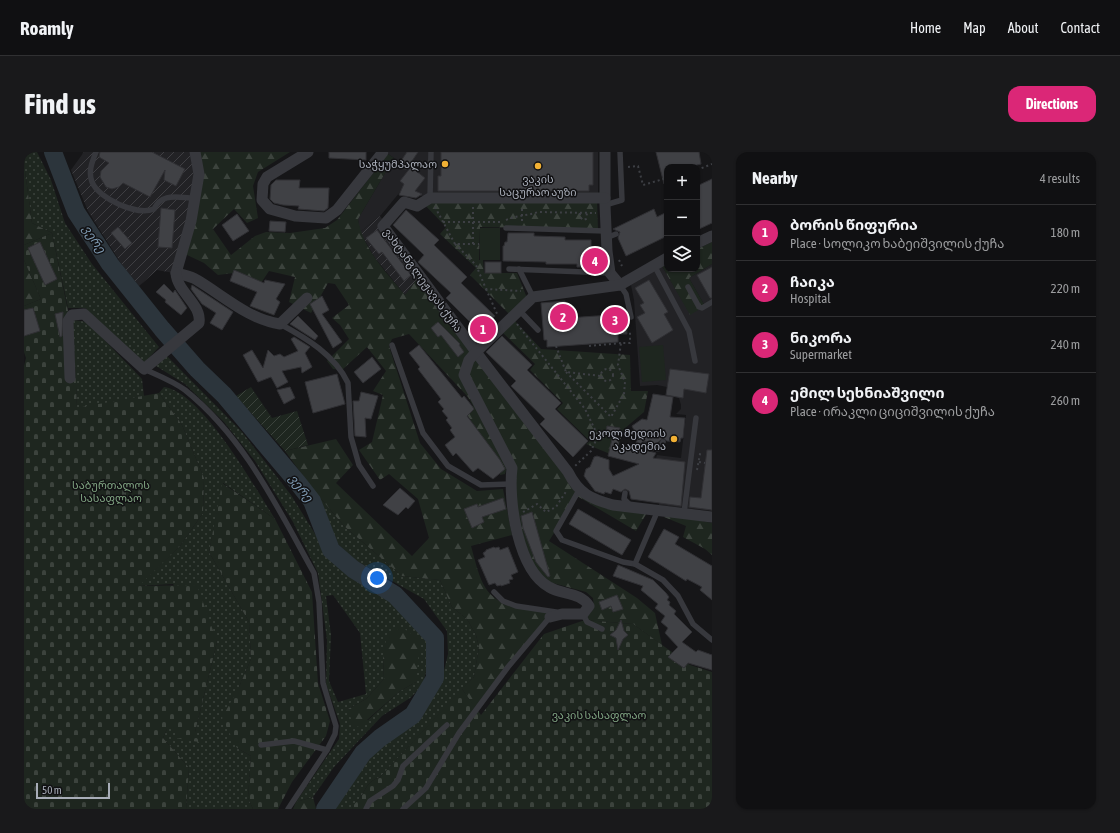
<!DOCTYPE html>
<meta charset="utf-8">
<style>
body{margin:0;font-family:"Asap Condensed","Noto Sans Georgian",sans-serif;background:#19191b;color:#f1f3f6}
.controls{position:absolute;right:12px;top:12px;display:grid;overflow:hidden;border-radius:8px;box-shadow:0 1px 3px #0004}
.controls button{width:36px;height:36px;display:grid;place-items:center;padding:0;border:0;border-bottom:1px solid #303032;background:#101012;color:#f1f3f6;font:20px sans-serif}
.scale{position:absolute;left:12px;bottom:10px;width:74px;box-sizing:border-box;padding-left:4px;border:2px solid #a8adb8;border-top:0;font-size:11px;line-height:14px;white-space:nowrap;color:#a8adb8;-webkit-text-stroke:3px #111113;paint-order:stroke}
.you{position:absolute;left:353px;top:426px;width:14px;height:14px;margin:-10px;border:3px solid #fff;border-radius:50%;background:#1a73e8;box-shadow:0 0 0 6px #1a73e833}
.badge{display:grid;place-items:center;width:26px;height:26px;border-radius:50%;background:#db2777;color:#fff;font-size:13px;font-weight:700}
.pin{position:absolute;translate:-50% -50%;border:2px solid #fff;box-shadow:0 1px 4px #0006}
.list{margin:0;padding:0;list-style:none}
h2{display:flex;justify-content:space-between;align-items:center;height:52px;margin:0;padding:0 16px;font-size:17px}
h2 small{font-size:13px;font-weight:400;color:#9c9d9f}
.list li{display:grid;grid-template-columns:26px 1fr auto;gap:12px;align-items:center;box-sizing:border-box;height:56px;padding:0 16px;border-top:1px solid #303032}
.list b{display:block;font-size:15px;white-space:nowrap}
.list p{margin:0;font-size:13px;white-space:nowrap;color:#9c9d9f}
.list em{font-size:13px;font-style:normal;color:#9c9d9f}
.icon{flex:none;width:22px;height:22px;fill:none;stroke:currentColor;stroke-width:2;stroke-linecap:round;stroke-linejoin:round}
.map{position:relative;flex:none;width:688px;height:657px;overflow:hidden;border-radius:12px}
header{display:flex;align-items:center;gap:24px;box-sizing:border-box;height:56px;padding:0 20px;background:#101012;border-bottom:1px solid #303032}
header strong{font-size:19px}
nav{display:flex;gap:22px;margin-inline-start:auto;font-size:14px}
.intro{display:flex;align-items:center;justify-content:space-between;box-sizing:border-box;height:96px;padding:0 24px}
h1{margin:0;font-size:28px}
.button{padding:10px 18px;border-radius:12px;background:#db2777;color:#fff;font-size:14px;font-weight:700}
main{display:flex;gap:24px;padding:0 24px}
aside{flex:1;background:#101012;border-radius:12px;box-shadow:0 1px 3px #0004}
.map>svg:first-child{display:block}
</style>
<header>
<strong>Roamly</strong>
<nav><a>Home</a><a>Map</a><a>About</a><a>Contact</a></nav>
</header>
<div class="intro"><h1>Find us</h1><a class="button">Directions</a></div>
<main>
<div class="map">
<svg width="688" height="657" viewBox="0 0 688 657">
<defs>
<pattern id="industrial-furrows" width="10" height="10" patternUnits="userSpaceOnUse"><rect width="10" height="10" fill="#222225"/><path d="M-1 1l2-2M0 10L10 0M9 11l2-2" fill="none" stroke="#3f3f43"/></pattern>
<pattern id="grass-dots" width="8" height="8" patternUnits="userSpaceOnUse"><rect width="8" height="8" fill="#1e261f"/><path d="M2 2h.1M6 6h.1" fill="none" stroke="#3c433d" stroke-width="1.8" stroke-linecap="round"/></pattern>
<pattern id="forest-firs" width="22" height="20" patternUnits="userSpaceOnUse"><rect width="22" height="20" fill="#1e261f"/><path d="M5 1l3.5 6h-7zM16 11l3.5 6h-7z" fill="#3c433d"/></pattern>
<pattern id="cemetery-stones" width="16" height="16" patternUnits="userSpaceOnUse"><rect width="16" height="16" fill="#1e261f"/><path d="M2 7V4a2 2 0 0 1 4 0v3zM10 15v-3a2 2 0 0 1 4 0v3z" fill="#3c433d"/></pattern>
<pattern id="garden-furrows" width="10" height="10" patternUnits="userSpaceOnUse"><rect width="10" height="10" fill="#1e261f"/><path d="M-1 1l2-2M0 10L10 0M9 11l2-2" fill="none" stroke="#3c433d"/></pattern>
</defs>
<rect width="100%" height="100%" fill="#161618"/>
<!-- built -->
<g fill="#222225">
<path d="M365,0H574V45L396,44L376,40L357,63L336,80L334,67L370,6L364,2Z"/>
<path d="M688,112V359L635,353V351L623,350L626,324L633,303L657,306L662,263L652,262L657,257V253L655,246L647,244L648,236L633,233L616,234L610,148L607,133L638,114L666,162L681,154L665,126Z"/>
</g>
<!-- industrial -->
<g fill="url(#industrial-furrows)">
<path d="M60,0H168L173,23L150,121L133,118L115,134L98,113L64,59L47,18Z"/>
<path d="M356,64L396,123L381,143L351,106L336,80Z"/>
</g>
<!-- grass -->
<g fill="url(#grass-dots)" fill-rule="evenodd">
<path d="M0,0H13L27,28L41,71L68,112L135,195L120,211L61,156H44L28,81L8,71L1,19Z"/>
<path d="M50,168L63,170L118,227L120,244L53,257L50,188L47,170Z"/>
<path d="M140,201L218,280L267,343L306,406L365,445L391,468L406,489L404,510L399,533L386,546L358,564L310,615L289,645L272,650L315,587L316,572L302,532L303,488L294,421L269,370L231,309L200,270L161,232L132,214ZM309,443L336,481L342,542L314,550L305,529L307,483L302,444ZM359,505L392,530L376,539L344,568L324,557L342,547L360,527Z"/>
<path d="M140,235C178,240 230,334 251,367L199,331L185,400L225,470L227,507L215,535L213,596L227,604L224,646L229,657H162L165,616L139,586L143,577H151V586L171,580L193,490L149,432L114,434L156,394L179,361L180,326L158,273L135,241Z"/>
<path d="M288,336L320,374L378,424L416,428L428,455L443,467L452,483L455,495L450,525L356,625C345,629 343,634 338,643C335,648 330,652 328,657H308L329,624L359,589L391,568L417,531L424,502L423,479L400,447L331,408L314,392Z"/>
</g>
<!-- forest -->
<g fill="url(#forest-firs)">
<path d="M0,0L1,19L8,71L28,81L0,93Z"/>
<path d="M175,0H266L234,20L229,34L234,66L223,71L210,57L189,77L207,103L231,84L242,80L266,81L301,76L313,68L364,2L370,6L334,67C339,97 362,120 381,143L396,123L449,199L439,219L483,315L481,322L476,323L477,314L442,261L449,254L444,245L385,182L368,187L365,194L396,291L417,317L453,339L479,337L488,383L447,394C456,426 459,452 498,455C512,456 514,454 528,460L452,557L438,537L450,525L455,495L452,483L443,467L428,455L416,428L378,424L320,374L288,336L261,299L312,287L329,313L312,331L388,404L405,386L394,347L365,322L356,328L335,298L348,290L359,243L349,239L362,219L343,195L318,218L309,217L303,209L325,187L316,173L308,166L325,153L311,132L304,131L287,161L265,150L271,125L245,119L237,131L210,121L194,123L180,111L161,102Z"/>
<path d="M573,48L574,77L456,75L455,108H459L460,121H493L503,146L486,163L446,123L452,116L416,82L422,75L398,50Z"/>
<path d="M688,90V112L665,126L681,154L666,163L638,114L643,111V117H673V97Z"/>
<path d="M0,108L17,147L0,154Z"/>
<path d="M490,168L517,197L606,203L607,239H624L620,260L600,277L591,304L562,292L566,289L533,257L539,251L506,218L511,212L478,180Z"/>
<path d="M452,204L551,332L587,353L624,359L612,379L553,344L525,389L613,446L631,461L638,493L609,472L561,468L570,456L569,446L562,440L525,430L512,419L497,380L488,333L490,317L443,223Z"/>
<path d="M641,362L688,371V403L681,397L659,385L662,374L640,365Z"/>
<path d="M378,475L396,488L392,530L376,539L335,575L329,573L324,557L342,547L360,527L359,505L363,482Z"/>
<path d="M289,645L292,657H269L272,650Z"/>
</g>
<!-- cemetery -->
<g fill="url(#cemetery-stones)">
<path d="M28,81L50,188L53,256L135,241L158,273L180,326L179,361L156,394L115,434L173,433L193,490L171,580L175,590L151,586V577H143L139,586L165,616L162,657H0V214L2,206L0,200V154L17,147L0,108V93Z"/>
<path d="M198,331L251,367L288,440L294,531L306,569L302,584L268,630L254,657H229L224,646L227,604L213,596L198,566L215,535L227,507L225,470L185,400Z"/>
<path d="M561,468L609,472L666,513L688,520V657H328C330,651 335,648 338,643C343,634 345,629 356,625L438,537L457,563L520,482Z"/>
</g>
<!-- garden -->
<path fill="url(#garden-furrows)" d="M227,235L248,266L273,259L284,293L261,299L212,244Z"/>
<!-- pitch -->
<g fill="#1e261f">
<rect x="456" y="76" width="20" height="32"/>
<path d="M639,193L642,228L618,230L615,195Z"/>
</g>
<g fill="none" stroke-linecap="round" stroke-linejoin="round">
<!-- river -->
<path stroke="#2c353c" stroke-width="18" d="M29,0L52,60L86,112L138,177L173,217L200,243L274,331L288,349L307,398L329,417L371,443L411,486V526L389,563L356,586L339,601L301,657"/>
</g>
<!-- building -->
<g fill="#404145" stroke="#303034">
<path d="M76,0H128L161,17L152,34L140,28L141,18L126,45L99,31L95,35L88,37L82,35L76,25L77,19L85,11L75,5Z"/>
<path d="M305,0H342V8L305,6Z"/>
<path d="M383,0H394L382,18L375,12Z"/>
<path d="M417,0H569V33H565V39H414V24H417Z"/>
<path d="M632,0H675L677,12L664,15H643V32H640Z"/>
<path d="M387,15L401,26L391,39L398,42L392,46L375,43L380,32L376,29Z"/>
<path d="M688,27V71L673,78V34Z"/>
<path d="M252,28H276L275,36H305L304,56L300,59L274,57L275,54L259,53L250,51L246,47L247,33Z"/>
<path d="M137,56L151,58L148,96L134,95Z"/>
<path d="M630,57L633,65L643,60V84L602,104L594,86L596,80L589,77Z"/>
<path d="M382,58L415,88L410,93L443,125L437,131L471,164L456,180L422,146L427,141L394,110L400,103L369,73Z"/>
<path d="M213,62L225,79L209,89L198,73Z"/>
<path d="M246,69L262,70L261,80L245,79Z"/>
<path d="M94,75L108,91L101,97L87,81Z"/>
<path d="M353,78L387,123L380,129L358,100L355,102L342,86Z"/>
<path d="M484,81H510V84L541,85V88H567V96H570V100H572L571,115H553V112H522V110L479,109V94H480L481,90H483Z"/>
<path d="M16,90L33,127L21,133L4,96Z"/>
<rect x="461" y="110" width="16" height="11"/>
<path d="M688,115V146H686L673,123Z"/>
<path d="M210,118L240,131L241,128L261,132L252,147L256,150L250,163L226,154L233,140L206,129Z"/>
<path d="M625,128L644,160L640,162L649,178L628,191L613,165L621,161L616,153L620,151L611,136Z"/>
<path d="M140,132L149,141L151,138L163,156L157,163L141,150L142,148L132,140Z"/>
<path d="M168,133L209,160L198,178L186,171L192,161L178,152L167,137Z"/>
<path d="M298,144L305,158L298,162L318,190L309,196L286,152Z"/>
<path d="M541,149L543,166L602,162L603,182H594V190L523,195V188H520L517,151Z"/>
<path d="M9,156L16,179L0,184V158Z"/>
<path d="M39,160L38,184L36,185L31,162Z"/>
<path d="M274,164L294,184L291,188L266,172Z"/>
<path d="M414,170L436,192L435,193L440,200L434,205L417,183L414,185L407,176Z"/>
<path d="M478,184L508,213L503,218L537,251L531,257L564,289L549,305L516,272L521,267L487,234L492,229L462,200Z"/>
<path d="M270,185L286,195L281,201L288,215L278,221L277,215L258,219L264,230L253,236L247,225L234,230L219,203L228,198L239,216L244,198L250,204L256,202L260,205L274,199L267,187Z"/>
<path d="M395,193L438,246L440,244L448,254L450,257L443,264L476,308L481,317L469,327L454,316L449,320L432,301L429,304L421,293L431,285L426,278L428,276L422,268L424,266L418,259L420,257L414,250L417,247L394,217L396,215L385,201Z"/>
<path d="M348,205L357,217L339,231L330,220Z"/>
<path d="M646,217L685,222L682,241L660,237L659,246L642,243Z"/>
<path d="M313,222L321,252L289,261L281,230Z"/>
<path d="M266,235L271,246L260,252L253,238Z"/>
<path d="M337,240L354,244L347,267L341,266L342,285L331,284L329,249H335Z"/>
<path d="M629,242L649,245L646,265L661,266L659,286H657L656,290L643,289L639,286L632,292L619,289L616,292L618,297L632,301L629,306L661,310L657,354L607,347L605,339L601,337L597,340L589,337L587,342L581,340L580,342L571,339L560,324L562,317L566,315L570,305L573,304L585,308V317L589,324L615,312L584,304L589,283L582,282L583,274L596,276L594,296L604,299L611,294L614,286L608,274L618,267L623,268Z"/>
<path d="M683,298H688V358L665,355L666,345L677,346Z"/>
<path d="M376,336L391,349L384,357L382,355L374,363L359,353Z"/>
<path d="M479,346L482,357L458,365L460,370L448,376L440,357L453,352L454,355Z"/>
<path d="M554,357L607,388L598,403L545,372Z"/>
<path d="M508,360L526,424L524,425L512,410L499,376L497,364Z"/>
<path d="M640,377L655,385L651,392L688,414V448L676,438L678,435L663,427L662,429L624,405Z"/>
<path d="M470,395L471,396L475,395L476,398L484,395L494,420L487,423L489,427L485,428L486,431L477,434V433L473,434L471,431L465,433L454,408L461,405L459,401L462,399V398Z"/>
<path d="M594,413L629,428L642,441L645,445L643,448L646,450L645,453L652,459L650,462L668,480L658,490L672,500L674,498L688,503V518L664,511L660,516L644,505L654,495L641,481L644,476L637,470L641,464L631,456L634,452L617,438L619,434L589,424Z"/>
<path d="M593,443L599,457L589,460L587,454L578,458L575,450Z"/>
<path d="M597,468L600,479L604,483L599,487L594,498L592,486L586,483L592,478Z"/>
</g>
<g fill="none" stroke-linecap="round" stroke-linejoin="round">
<!-- path -->
<g stroke="#3d3f44" stroke-width="2" stroke-dasharray="2 3" stroke-linecap="butt">
<path d="M604,15L614,14L619,33L643,26"/>
<path d="M673,18L688,12"/>
<path d="M411,55L431,92H455"/>
<path d="M449,55V92"/>
<path d="M556,61V65L559,68L562,67L563,61"/>
<path d="M482,68C493,63 503,64 514,60L572,61"/>
<path d="M498,69V55"/>
<path d="M419,70H478"/>
<path d="M431,92L452,113L462,137L497,139"/>
<path d="M595,108L598,114"/>
<path d="M462,137L474,164"/>
<path d="M493,172L561,257L574,284L567,299L551,314"/>
<path d="M532,194L542,220L577,224"/>
<path d="M565,194L597,191"/>
<circle cx="583" cy="223" r="6"/>
<path d="M542,220L587,265L600,242L601,230L594,213L597,191H606V179"/>
<path d="M675,310L681,311"/>
<path d="M673,318L676,302H674"/>
<path d="M499,360L513,352L522,360L532,355L543,338"/>
</g>
<!-- lane -->
<g stroke="#37383d" stroke-width="5.5">
<path d="M72,0C68,10 64,20 68,30C75,47 113,64 130,57C138,40 154,46 171,46"/>
<path d="M406,46L407,0"/>
<path d="M581,53L598,48L596,0"/>
<path d="M482,76L581,79"/>
<path d="M582,86L592,82"/>
<path d="M630,113L665,179L671,209"/>
<path d="M485,117L586,121"/>
<path d="M495,117L509,145"/>
<path d="M596,133L602,142L607,165"/>
<path d="M664,135L675,155L678,156L688,150"/>
<path d="M495,158L514,178"/>
<path d="M256,172C282,186 311,203 324,231L327,285L335,313L349,334"/>
<path d="M368,193L399,281L424,314L457,333L486,332"/>
<path d="M120,217C133,223 149,229 161,238C221,286 253,355 290,421L295,450L299,531L312,574L311,582L303,598L264,657"/>
<path d="M620,293L634,297L639,290"/>
<path d="M555,338L532,379L538,388L599,410L611,412"/>
<path d="M601,341L600,347L606,353"/>
<path d="M634,358L611,412L639,428L654,444L669,472L688,488"/>
<path d="M660,361L672,266"/>
<path d="M470,440L479,449L492,454L532,460"/>
<path d="M559,462L563,470L578,477"/>
<path d="M237,593L270,589L303,598"/>
<path d="M342,657L346,649L369,634L374,628L379,614L423,573"/>
<path d="M379,657L402,636L435,581L484,515L526,465"/>
</g>
<!-- street -->
<g stroke="#37383d" stroke-width="11">
<path d="M171,0L175,22L167,69L152,121C159,123 167,124 173,128C200,144 224,167 256,172L283,146"/>
<path d="M284,0L243,25L239,32L238,48L246,57L271,64L302,66L313,58L359,0"/>
<path d="M581,0V53L583,99L586,121L596,133"/>
<path d="M581,46H406L393,54L380,50L359,74L458,208L544,320C555,342 567,347 589,353L688,365"/>
<path d="M673,91L688,84"/>
<path d="M46,226L44,169L48,163L60,162L120,217L175,171C178,152 153,140 152,121"/>
<path d="M526,465L538,462H559L565,454C557,440 538,443 525,435C494,418 484,349 488,316L440,223L445,208L452,200L509,145L596,133L643,106"/>
</g>
</g>
<!-- markers -->
<g fill="#f2b134" stroke="#111113" stroke-width="1.5">
<circle cx="421" cy="12" r="4"/>
<circle cx="514" cy="14" r="4"/>
<circle cx="650" cy="287" r="4"/>
</g>
<g text-anchor="middle" stroke-width="3" stroke-linejoin="round" paint-order="stroke">
<!-- poi labels -->
<g font-size="11" fill="#a8adb8" stroke="#111113" text-anchor="end">
<text x="413" y="16">საჭყუმპალაო</text>
<text x="514" y="31" text-anchor="middle">ვაკის<tspan x="514" dy="13">საცურაო აუზი</tspan></text>
<text x="642" y="285">ეკოლ მედიის<tspan x="642" dy="13">აკადემია</tspan></text>
</g>
<!-- street labels -->
<g font-size="11" fill="#a8adb8" stroke="#111113">
<text transform="translate(399 128) rotate(54)" y="4">ვახტანგ ლეჟავას ქუჩა</text>
</g>
<!-- park labels -->
<g font-size="11" fill="#7fa381" stroke="#111113">
<text x="87" y="337">საბურთალოს<tspan x="87" dy="13">სასაფლაო</tspan></text>
<text x="575" y="567">ვაკის სასაფლაო</text>
</g>
<!-- water labels -->
<g font-size="12" font-style="italic" fill="#7f9bb3" stroke="#111113">
<text transform="translate(70 87) rotate(57)" y="4">ვერე</text>
<text transform="translate(277 336) rotate(53)" y="4">ვერე</text>
</g>
</g>
</svg>
<div class="controls">
<button>+</button>
<button>−</button>
<button><svg class="icon" aria-label="layers" viewBox="0 0 24 24"><path d="M12 4l9 5-9 5-9-5zM3 14l9 5 9-5"/></svg></button>
</div>
<div class="scale">50 m</div>
<div class="you"></div>
<div class="pin badge" style="left:459px;top:177px">1</div>
<div class="pin badge" style="left:539px;top:165px">2</div>
<div class="pin badge" style="left:591px;top:168px">3</div>
<div class="pin badge" style="left:571px;top:109px">4</div>
</div>
<aside>
<h2>Nearby<small>4 results</small></h2>
<ul class="list">
<li><span class="badge">1</span><div><b>ბორის წიფურია</b><p>Place · სოლიკო ხაბეიშვილის ქუჩა</p></div><em>180 m</em></li>
<li><span class="badge">2</span><div><b>ჩაიკა</b><p>Hospital</p></div><em>220 m</em></li>
<li><span class="badge">3</span><div><b>ნიკორა</b><p>Supermarket</p></div><em>240 m</em></li>
<li><span class="badge">4</span><div><b>ემილ სეხნიაშვილი</b><p>Place · ირაკლი ციციშვილის ქუჩა</p></div><em>260 m</em></li>
</ul>
</aside>
</main>
